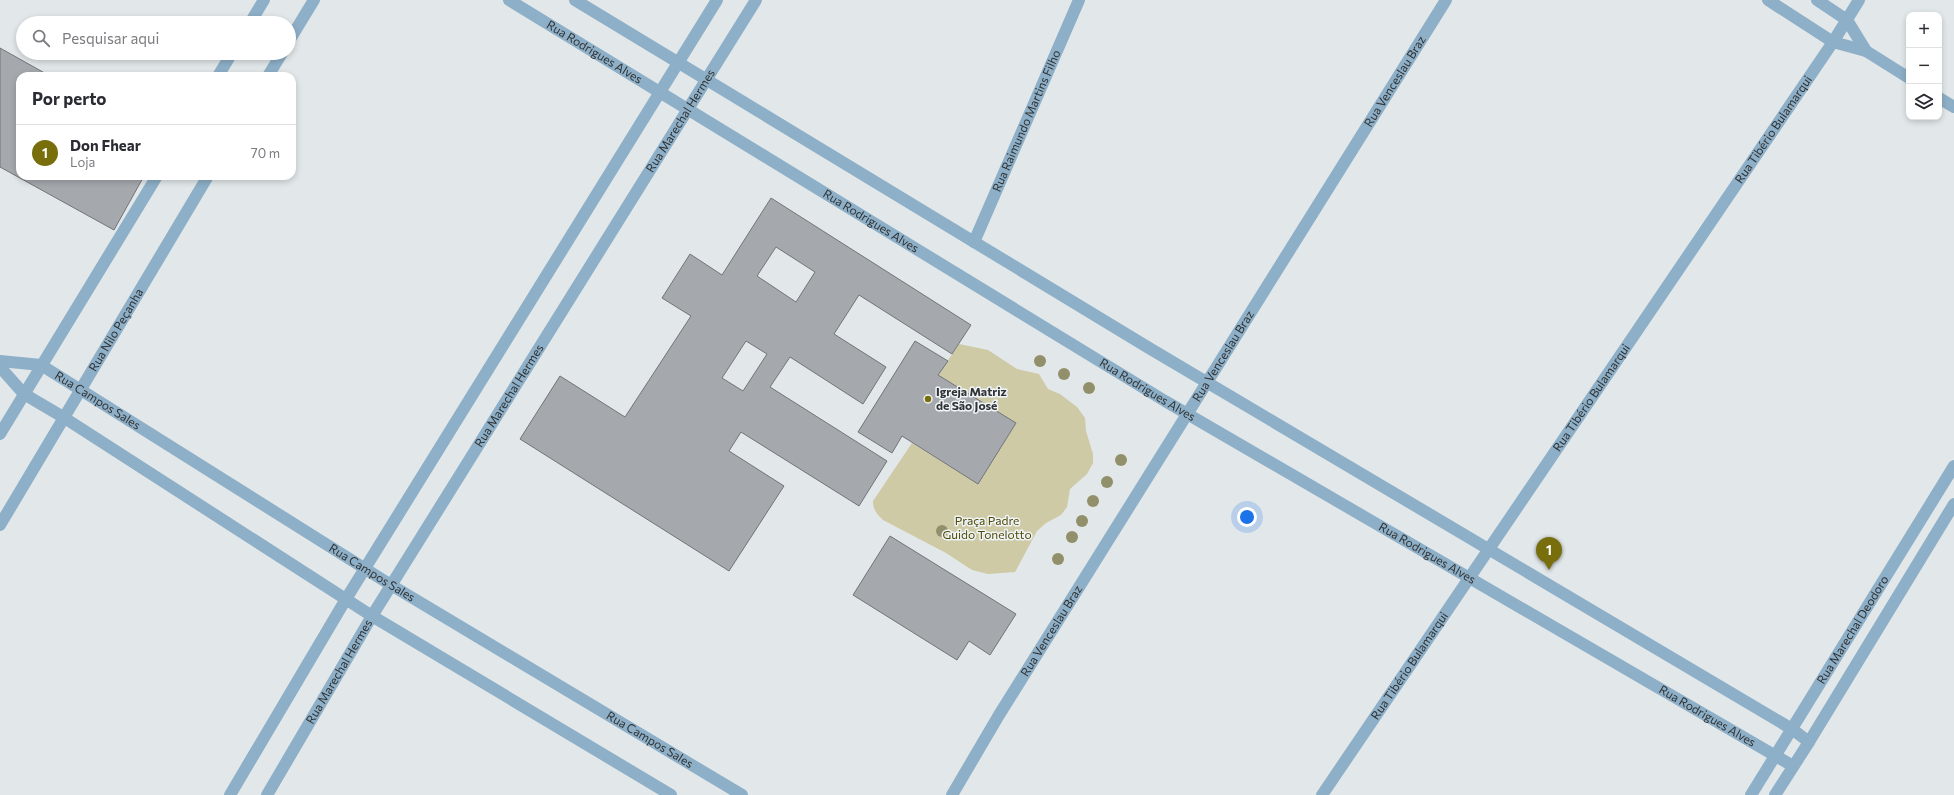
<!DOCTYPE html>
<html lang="pt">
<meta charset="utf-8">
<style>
body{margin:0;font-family:Commissioner,sans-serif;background:#f7f7f7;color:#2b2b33}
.controls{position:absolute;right:12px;top:12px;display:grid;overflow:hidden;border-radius:8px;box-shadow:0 2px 6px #0003}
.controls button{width:36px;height:36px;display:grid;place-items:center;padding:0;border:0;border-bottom:1px solid #e1e1e2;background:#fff;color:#2b2b33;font:20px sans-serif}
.you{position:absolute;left:1247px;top:517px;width:14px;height:14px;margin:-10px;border:3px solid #fff;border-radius:50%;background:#1a73e8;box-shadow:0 0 0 6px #1a73e833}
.badge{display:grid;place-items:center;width:26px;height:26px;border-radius:50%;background:#786e0c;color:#fff;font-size:13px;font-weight:700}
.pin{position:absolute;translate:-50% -33px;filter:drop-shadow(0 1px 2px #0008)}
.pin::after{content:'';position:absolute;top:21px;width:14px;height:12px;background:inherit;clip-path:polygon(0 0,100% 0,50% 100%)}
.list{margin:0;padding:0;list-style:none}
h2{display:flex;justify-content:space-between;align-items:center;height:52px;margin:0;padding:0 16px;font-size:17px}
h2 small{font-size:13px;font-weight:400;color:#7c7c81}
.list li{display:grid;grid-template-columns:26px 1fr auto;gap:12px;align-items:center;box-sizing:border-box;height:56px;padding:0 16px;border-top:1px solid #e1e1e2}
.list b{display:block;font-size:15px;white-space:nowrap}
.list p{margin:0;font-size:13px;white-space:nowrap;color:#7c7c81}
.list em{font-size:13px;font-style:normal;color:#7c7c81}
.icon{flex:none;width:22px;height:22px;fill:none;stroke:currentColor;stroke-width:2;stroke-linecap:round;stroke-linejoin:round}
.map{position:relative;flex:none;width:1954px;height:795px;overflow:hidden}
.search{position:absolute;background:#fff;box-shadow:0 2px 6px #0003;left:16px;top:16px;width:280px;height:44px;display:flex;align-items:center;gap:10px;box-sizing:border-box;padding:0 14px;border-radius:22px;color:#7c7c81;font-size:15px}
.panel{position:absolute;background:#fff;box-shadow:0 2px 6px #0003;left:16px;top:72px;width:280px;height:108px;border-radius:12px}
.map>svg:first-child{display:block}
</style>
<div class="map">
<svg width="1954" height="795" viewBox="0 0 1954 795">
<rect width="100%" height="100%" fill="#e2e7ea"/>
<!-- green -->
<path fill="#cecaa5" d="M959,344L988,350L1017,369L1039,374L1048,389L1060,394L1077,407L1085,418L1086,431L1093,454V463L1087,474L1070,489L1067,507L1061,515L1046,523L1037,531L1015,572L988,574L972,570L946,553L883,520C877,514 873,510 873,501L912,443L978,484L1016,423L938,375Z"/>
<!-- building -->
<g fill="#a5a9ad" stroke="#717578" fill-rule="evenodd">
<path d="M0,48L50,76H20V176H144L114,230L0,167Z"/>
<path d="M771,198L971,325L952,354L859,295L834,334L886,367L863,404L790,357L770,387L887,461L859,506L741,432L729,451L784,486L729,571L520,439L560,376L625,417L691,316L662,298L690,254L722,275ZM776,247L815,272L796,302L757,276ZM746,341L767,354L743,391L722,378Z"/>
<path d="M915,341L948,361L938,375L1016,423L978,484L902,436L892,453L858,432Z"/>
<path d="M890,536L1016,614L990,655L969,641L957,660L853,595Z"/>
</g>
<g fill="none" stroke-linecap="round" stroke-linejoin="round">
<!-- street -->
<g stroke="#8dafc7" stroke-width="12">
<path id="s1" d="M509,0L1165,401L1793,766"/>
<path d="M575,0L1149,348L1792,729L1809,742"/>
<path d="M1768,0L1833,42L1866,51L1909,78"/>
<path d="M1817,0L1847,20L1866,51"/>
<path d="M250,23L264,0"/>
<path d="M289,41L314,0"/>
<path d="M218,76L232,53"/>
<path d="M268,76L282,53"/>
<path d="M1939,98L1954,107"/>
<path id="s2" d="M974,242L1079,0"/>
<path id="s3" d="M0,361L41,365L391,585L742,795"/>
<path d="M0,367L24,394L63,417L372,616L671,795"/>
<path d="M0,434L157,176"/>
<path id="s4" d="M0,525L208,176"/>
<path d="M230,795L346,599L717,0"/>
<path id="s5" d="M267,795L372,616L756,0"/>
<path id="s6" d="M952,795L999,715L1446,0"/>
<path id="s7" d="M1322,795L1833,42L1859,0"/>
<path id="s8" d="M1751,795L1954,466"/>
<path d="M1775,795L1809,742L1954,504"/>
</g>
</g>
<!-- trees -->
<g fill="#92906b">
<circle cx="1040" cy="361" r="6"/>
<circle cx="1064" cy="374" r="6"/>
<circle cx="1089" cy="388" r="6"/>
<circle cx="1121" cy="460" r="6"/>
<circle cx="1107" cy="482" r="6"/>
<circle cx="1093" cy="501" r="6"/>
<circle cx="1082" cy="521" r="6"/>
<circle cx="942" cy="531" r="6"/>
<circle cx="1072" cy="537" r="6"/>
<circle cx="1058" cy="559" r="6"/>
</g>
<!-- markers -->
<circle fill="#786e0c" stroke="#eff4f8" stroke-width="1.5" cx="928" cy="399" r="4"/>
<g text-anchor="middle" stroke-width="3" stroke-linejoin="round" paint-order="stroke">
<!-- street labels -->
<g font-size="12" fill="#303233" stroke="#eff4f8">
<text dy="4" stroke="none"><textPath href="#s1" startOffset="100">Rua Rodrigues Alves</textPath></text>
<text dy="4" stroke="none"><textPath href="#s6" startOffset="840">Rua Venceslau Braz</textPath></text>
<text dy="4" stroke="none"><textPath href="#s2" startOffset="132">Rua Raimundo Martins Filho</textPath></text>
<text dy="4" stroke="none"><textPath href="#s5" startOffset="791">Rua Marechal Hermes</textPath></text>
<text dy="4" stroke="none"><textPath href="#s7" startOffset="804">Rua Tibério Bulamarqui</textPath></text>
<text dy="4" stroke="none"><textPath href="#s1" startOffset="424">Rua Rodrigues Alves</textPath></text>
<text dy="4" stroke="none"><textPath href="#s4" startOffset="227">Rua Nilo Peçanha</textPath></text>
<text dy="4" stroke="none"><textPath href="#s6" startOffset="516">Rua Venceslau Braz</textPath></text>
<text dy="4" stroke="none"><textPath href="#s1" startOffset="748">Rua Rodrigues Alves</textPath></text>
<text dy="4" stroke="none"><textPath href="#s5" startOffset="467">Rua Marechal Hermes</textPath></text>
<text dy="4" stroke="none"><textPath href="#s7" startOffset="480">Rua Tibério Bulamarqui</textPath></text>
<text dy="4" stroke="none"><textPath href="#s3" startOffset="108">Rua Campos Sales</textPath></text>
<text dy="4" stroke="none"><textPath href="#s1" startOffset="1072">Rua Rodrigues Alves</textPath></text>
<text dy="4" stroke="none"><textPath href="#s3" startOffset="432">Rua Campos Sales</textPath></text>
<text dy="4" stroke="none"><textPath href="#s8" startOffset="194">Rua Marechal Deodoro</textPath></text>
<text dy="4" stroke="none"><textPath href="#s6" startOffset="192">Rua Venceslau Braz</textPath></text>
<text dy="4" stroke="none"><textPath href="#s7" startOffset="156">Rua Tibério Bulamarqui</textPath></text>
<text dy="4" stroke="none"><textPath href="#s5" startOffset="143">Rua Marechal Hermes</textPath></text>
<text dy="4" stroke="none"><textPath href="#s1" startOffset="1396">Rua Rodrigues Alves</textPath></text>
<text dy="4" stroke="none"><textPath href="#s3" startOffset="756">Rua Campos Sales</textPath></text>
</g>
<!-- poi labels -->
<g font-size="12" font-weight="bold" fill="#303233" stroke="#eff4f8" text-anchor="start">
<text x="936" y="396">Igreja Matriz<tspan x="936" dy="14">de São José</tspan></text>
</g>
<!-- park labels -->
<g font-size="12" fill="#504903" stroke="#eff4f8">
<text x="987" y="525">Praça Padre<tspan x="987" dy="14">Guido Tonelotto</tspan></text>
</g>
</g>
</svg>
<div class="controls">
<button>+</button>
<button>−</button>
<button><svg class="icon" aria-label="layers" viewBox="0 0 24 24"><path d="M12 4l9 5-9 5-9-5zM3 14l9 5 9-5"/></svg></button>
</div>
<div class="you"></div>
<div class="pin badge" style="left:1549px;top:570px">1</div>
<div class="search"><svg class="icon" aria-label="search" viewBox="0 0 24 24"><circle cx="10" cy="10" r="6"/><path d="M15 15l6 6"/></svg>Pesquisar aqui</div>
<section class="panel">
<h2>Por perto<small></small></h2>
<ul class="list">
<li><span class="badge">1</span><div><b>Don Fhear</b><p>Loja</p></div><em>70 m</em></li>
</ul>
</section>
</div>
